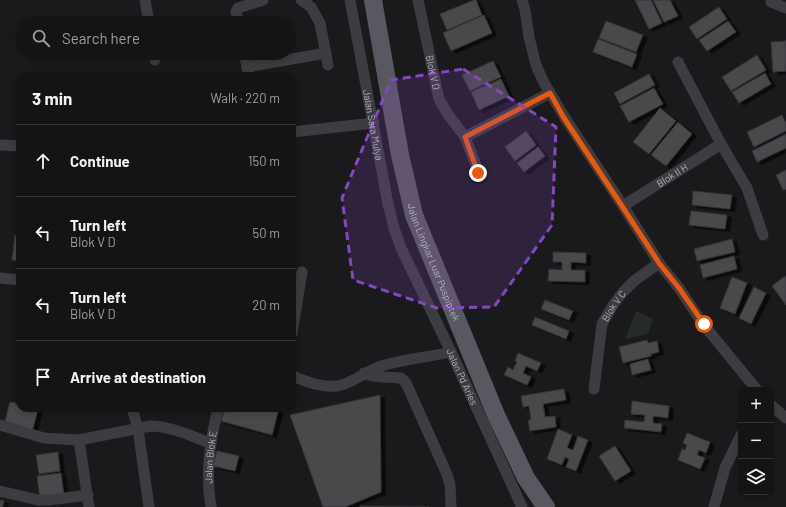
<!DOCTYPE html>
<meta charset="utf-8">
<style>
body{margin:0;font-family:Barlow,sans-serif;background:#1d1d1e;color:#f1f3f6}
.controls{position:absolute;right:12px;bottom:12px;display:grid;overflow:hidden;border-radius:8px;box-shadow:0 2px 6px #0003}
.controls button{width:36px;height:36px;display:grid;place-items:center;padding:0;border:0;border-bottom:1px solid #333334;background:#141415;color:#f1f3f6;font:20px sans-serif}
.stop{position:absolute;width:12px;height:12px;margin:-9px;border:3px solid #ea580c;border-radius:50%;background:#fff}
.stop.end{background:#ea580c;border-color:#fff;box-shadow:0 1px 4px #0008}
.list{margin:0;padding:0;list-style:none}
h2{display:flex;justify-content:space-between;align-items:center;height:52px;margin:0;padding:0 16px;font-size:17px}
h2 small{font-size:13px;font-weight:400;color:#9d9ea0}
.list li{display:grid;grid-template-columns:26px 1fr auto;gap:12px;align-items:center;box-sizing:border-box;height:72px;padding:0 16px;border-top:1px solid #333334}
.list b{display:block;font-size:15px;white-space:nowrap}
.list p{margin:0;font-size:13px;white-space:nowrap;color:#9d9ea0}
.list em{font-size:13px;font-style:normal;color:#9d9ea0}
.icon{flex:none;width:22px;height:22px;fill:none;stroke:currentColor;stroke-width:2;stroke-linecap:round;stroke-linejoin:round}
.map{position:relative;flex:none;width:786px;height:507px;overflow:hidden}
.search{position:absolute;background:#141415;box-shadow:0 2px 6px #0003;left:16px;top:16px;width:280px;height:44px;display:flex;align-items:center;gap:10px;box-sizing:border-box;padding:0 14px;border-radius:22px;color:#9d9ea0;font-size:15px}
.panel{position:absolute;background:#141415;box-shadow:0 2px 6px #0003;left:16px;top:72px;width:280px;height:340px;border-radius:12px}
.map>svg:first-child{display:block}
</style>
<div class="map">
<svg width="786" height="507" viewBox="0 0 786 507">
<defs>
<filter id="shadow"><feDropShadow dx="4.5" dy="2.5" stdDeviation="0" flood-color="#0009"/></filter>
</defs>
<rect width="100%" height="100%" fill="#1a1a1c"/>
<!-- green -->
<path fill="#252c26" d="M636,311L653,319L648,334L625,339Z"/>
<!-- building -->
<g fill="#48484c" stroke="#353538" filter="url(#shadow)">
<path d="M474,0H476L482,15L447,30L440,14Z"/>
<path d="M635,0H651L662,23L649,29Z"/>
<path d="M653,0H670L678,16L664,22Z"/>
<path d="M719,7L727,19L697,39L689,27Z"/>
<path d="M484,15L492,33L451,51L443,33Z"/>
<path d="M606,21L643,35L636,52L599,38Z"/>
<path d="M728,21L736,32L707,51L699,40Z"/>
<path d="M598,39L637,54L632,67L593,52Z"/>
<path d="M786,41V71L773,72L771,42Z"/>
<path d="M757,55L766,70L731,91L722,77Z"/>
<path d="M493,61L501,77L470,91L462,75Z"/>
<path d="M765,73L771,84L739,103L732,92Z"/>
<path d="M649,74L655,85L620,104L614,93Z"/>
<path d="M501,79L509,96L479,110L471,92Z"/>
<path d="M654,88L663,104L629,122L620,106Z"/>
<path d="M660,108L676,121L649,154L633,142Z"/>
<path d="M782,115L786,123V131L754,147L747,132Z"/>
<path d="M678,122L692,134L666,166L651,155Z"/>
<path d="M526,131L536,145L515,161L505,147Z"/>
<path d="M786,134V148L757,162L752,151Z"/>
<path d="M538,147L545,156L524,172L517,163Z"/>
<path d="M786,170V189L783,190L776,175Z"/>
<path d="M693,191L732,195L730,209L692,205Z"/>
<path d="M691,211L727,215L725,229L689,225Z"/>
<path d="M15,235L20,236V261L12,260Z"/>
<path d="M732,239L735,252L697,261L694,249Z"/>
<path d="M553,252L586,253V263L571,262V270H585V282L548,281L549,269L562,270V262H553Z"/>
<path d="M734,256L737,269L703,278L700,265Z"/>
<path d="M785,276L786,278V305L772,286Z"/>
<path d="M732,277L747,283L735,314L720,308Z"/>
<path d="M754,287L766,293L751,324L739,318Z"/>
<path d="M545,300L573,311L569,320L541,309Z"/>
<path d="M535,317L569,331L566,339L532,325Z"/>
<path d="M647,340L648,343L657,341L659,352L651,354V356L623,363L619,347Z"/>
<path d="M518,353L541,363L537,371L526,366L523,373L531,377L527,385L504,375L508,367L513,370L517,362L515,361Z"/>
<path d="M648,359L651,370L632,375L630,364Z"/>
<path d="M564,389L566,400L543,404L545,417L555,416L556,427L530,431L528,420H531L529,406L523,407L521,396Z"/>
<path d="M380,395L381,492L345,507H323L290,415Z"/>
<path d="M632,401L669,406L668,418L653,416V423L662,424L661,432L624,428L625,420L644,422L645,415L631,414Z"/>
<path d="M10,402L20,404V408L38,409L32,432L4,425Z"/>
<path d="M225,408H279L272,435L221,421Z"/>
<path d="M558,429L572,435L567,448L573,450L578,436L588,440L576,471L566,467L569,459L565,457L562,465L547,459Z"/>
<path d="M687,433L710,442L706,453L699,450L697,455L705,458L700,469L678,460L682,449L685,450L687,445L683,443Z"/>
<path d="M615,446L631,471L615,481L599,456Z"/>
<path d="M217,451L239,456L235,471L213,466Z"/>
<path d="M58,452L60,471L39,474L36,455Z"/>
<path d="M61,473L64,496L40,499L37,476Z"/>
<path d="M0,500L4,501L2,507H0Z"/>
<path d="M360,506L429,507H360Z"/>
</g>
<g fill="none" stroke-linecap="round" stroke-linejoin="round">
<!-- street -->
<g stroke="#3c3c41" stroke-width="11">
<path d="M145,0L149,23"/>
<path d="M301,0L311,7L320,23L328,65"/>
<path id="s1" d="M350,0L388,204L394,228L401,248L451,352L522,507"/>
<path id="s2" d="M418,0L439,99L447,113L465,137L479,173"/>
<path d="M522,0L525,10L529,37L536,65L543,81L565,118L623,206L659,263L679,288L703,324L757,390"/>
<path d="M771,2L786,8"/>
<path d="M239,23L236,12L238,8L263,0"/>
<path d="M154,53L155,60"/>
<path d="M244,53L249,76"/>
<path d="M678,62L721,144L747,188L763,235"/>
<path d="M247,67L326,53"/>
<path d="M292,132L374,123"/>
<path d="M465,137L550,93"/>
<path d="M0,145L20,146"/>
<path id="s3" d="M623,206L721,144"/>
<path d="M0,278L20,280"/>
<path d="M292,333L302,272"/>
<path d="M364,373C376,379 388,376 401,378L406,383L446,472L450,484L451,507"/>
<path d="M292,376C306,381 321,388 337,386C352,384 366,371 381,366C404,359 428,357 451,352"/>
<path id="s4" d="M594,389L602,324L613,305L623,292L634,281L659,263"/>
<path d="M771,405L786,418"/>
<path d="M132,408L138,429L149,507"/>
<path d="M0,425L44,438L79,440L150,426C170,426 191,436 210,443"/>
<path d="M79,440L89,507"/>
<path d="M0,491L38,500H49L88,495"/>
<path id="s5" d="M211,507C205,472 210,442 218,408"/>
<path d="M714,507L725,468L741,435"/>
</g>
<!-- primary -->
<path stroke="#585960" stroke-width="18" id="s6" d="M373,0L400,155L414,215L496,415L526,478L546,507"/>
</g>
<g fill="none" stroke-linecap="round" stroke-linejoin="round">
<!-- route -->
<path stroke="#ea580c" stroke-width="5" d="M478,173L465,137L550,93L564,118L622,206L659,263L679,288L704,324"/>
</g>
<!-- marked area -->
<path fill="#8547be" fill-opacity="0.2" stroke="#8547be" stroke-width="3" stroke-dasharray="8 5" stroke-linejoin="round" d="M463,69L556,127L552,225L494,307L437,308L353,280L342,198L391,80Z"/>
<g text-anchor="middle" stroke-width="3.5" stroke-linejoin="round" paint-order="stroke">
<!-- street labels -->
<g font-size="10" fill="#aeb2bb" stroke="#151517">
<text dy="4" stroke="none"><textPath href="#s2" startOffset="74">Blok V D</textPath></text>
<text dy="4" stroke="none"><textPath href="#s1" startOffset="127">Jalan Sara Mulya</textPath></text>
<text dy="4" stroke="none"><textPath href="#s3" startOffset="58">Blok II H</textPath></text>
<text dy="4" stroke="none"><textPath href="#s6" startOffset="270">Jalan Lingkar Luar Puspiptek</textPath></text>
<text dy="4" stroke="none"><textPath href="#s4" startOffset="87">Blok V C</textPath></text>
<text dy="4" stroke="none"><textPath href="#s1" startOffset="396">Jalan Pd Aries</textPath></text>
<text dy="4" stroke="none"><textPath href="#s5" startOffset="50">Jalan Blok E</textPath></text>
</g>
</g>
</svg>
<div class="controls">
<button>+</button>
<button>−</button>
<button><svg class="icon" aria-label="layers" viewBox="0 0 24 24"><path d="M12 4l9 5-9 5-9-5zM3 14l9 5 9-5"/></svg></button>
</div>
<div class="stop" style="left:704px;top:324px"></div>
<div class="stop end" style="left:478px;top:173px"></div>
<div class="search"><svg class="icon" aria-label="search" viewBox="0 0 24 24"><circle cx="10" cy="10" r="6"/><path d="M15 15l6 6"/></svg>Search here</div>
<section class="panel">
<h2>3 min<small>Walk · 220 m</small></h2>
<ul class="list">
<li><svg class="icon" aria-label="ahead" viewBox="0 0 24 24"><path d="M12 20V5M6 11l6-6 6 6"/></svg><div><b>Continue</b></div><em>150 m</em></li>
<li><svg class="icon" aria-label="left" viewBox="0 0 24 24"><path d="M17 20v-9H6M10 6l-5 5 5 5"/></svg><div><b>Turn left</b><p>Blok V D</p></div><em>50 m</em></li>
<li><svg class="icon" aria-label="left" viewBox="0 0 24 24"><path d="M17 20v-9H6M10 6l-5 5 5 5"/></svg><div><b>Turn left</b><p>Blok V D</p></div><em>20 m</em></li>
<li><svg class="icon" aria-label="arrive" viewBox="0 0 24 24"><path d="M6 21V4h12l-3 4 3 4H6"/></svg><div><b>Arrive at destination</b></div></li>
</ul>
</section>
</div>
